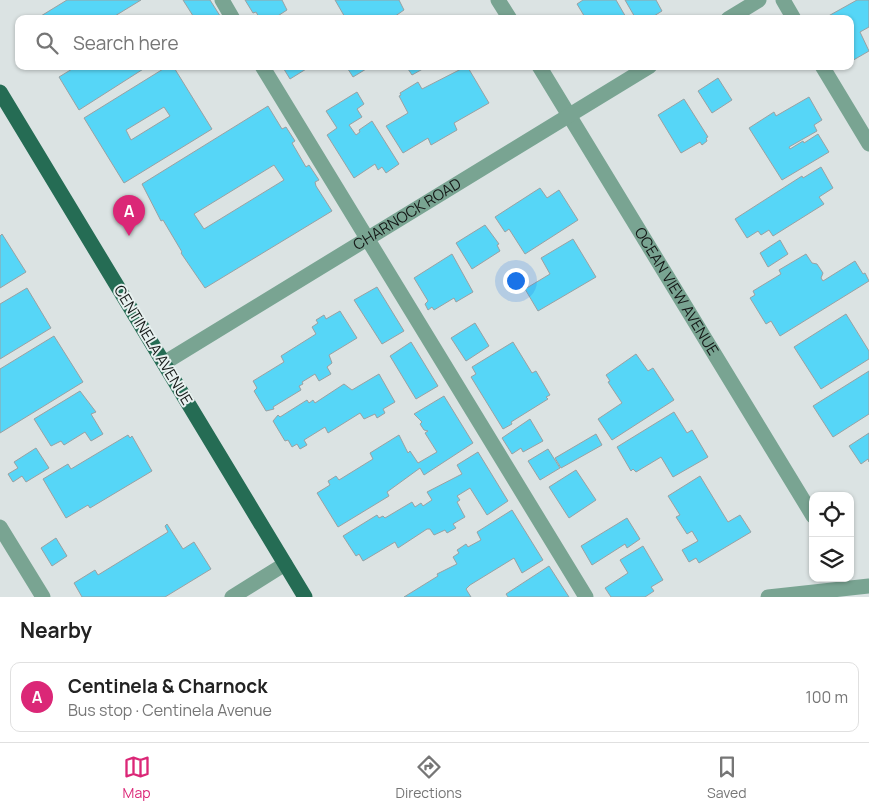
<!DOCTYPE html>
<meta charset="utf-8">
<style>
body{margin:0;font-family:Manrope,sans-serif;background:#f6f6f6;color:#222}
.controls{position:absolute;right:15px;bottom:15px;display:grid;overflow:hidden;border-radius:10px;box-shadow:0 1px 4px #0004}
.controls button{width:45px;height:45px;display:grid;place-items:center;padding:0;border:0;border-bottom:1px solid #e0e0e0;background:#fff;color:#222;font:25px sans-serif}
.you{position:absolute;left:515px;top:280px;width:18px;height:18px;margin:-12px;border:4px solid #fff;border-radius:50%;background:#1a73e8;box-shadow:0 0 0 8px #1a73e833}
.badge{display:grid;place-items:center;width:32px;height:32px;border-radius:50%;background:#db2777;color:#fff;font-size:16px;font-weight:700}
.pin{position:absolute;translate:-50% -41px;filter:drop-shadow(0 1px 2px #0008)}
.pin::after{content:'';position:absolute;top:26px;width:18px;height:15px;background:inherit;clip-path:polygon(0 0,100% 0,50% 100%)}
.list{margin:0;padding:0;list-style:none}
h2{display:flex;justify-content:space-between;align-items:center;height:65px;margin:0;padding:0 20px;font-size:21px}
h2 small{font-size:16px;font-weight:400;color:#767676}
.list li{display:grid;grid-template-columns:32px 1fr auto;gap:15px;align-items:center;box-sizing:border-box;height:70px;margin:0 10px 10px;padding:0 10px;border:1px solid #e0e0e0;border-radius:10px}
.list b{display:block;font-size:19px;white-space:nowrap}
.list p{margin:0;font-size:16px;white-space:nowrap;color:#767676}
.list em{font-size:16px;font-style:normal;color:#767676}
.icon{flex:none;width:28px;height:28px;fill:none;stroke:currentColor;stroke-width:2;stroke-linecap:round;stroke-linejoin:round}
.map{position:relative;flex:none;width:869px;height:597px;overflow:hidden}
.search{position:absolute;background:#fff;box-shadow:0 1px 4px #0004;left:15px;right:15px;top:15px;height:55px;display:flex;align-items:center;gap:12px;box-sizing:border-box;padding:0 18px;border-radius:10px;color:#767676;font-size:19px}
.sheet{height:145px;background:#fff}
nav{display:flex;justify-content:space-around;align-items:center;box-sizing:border-box;height:70px;border-top:1px solid #e0e0e0;background:#fff;font-size:14px;color:#767676}
nav a{display:grid;justify-items:center;gap:2px}
nav .on{color:#db2777}
.map>svg:first-child{display:block}
</style>
<div class="map">
<svg width="869" height="597" viewBox="0 0 869 597">
<rect width="100%" height="100%" fill="#dbe3e3"/>
<!-- building -->
<g fill="#56d6f7" stroke="#99a1a3" fill-rule="evenodd">
<path d="M67,0H141L110,19H36Z"/>
<path d="M183,0H210L222,19H195Z"/>
<path d="M245,0H282L287,10L273,19H260L256,12L253,13Z"/>
<path d="M335,0H399L404,10L391,19H346Z"/>
<path d="M583,0H616L627,19H586L577,4Z"/>
<path d="M625,0H656L662,11L654,16L655,19H636Z"/>
<path d="M857,0H869V27L860,32L869,51L850,62V19H823Z"/>
<path d="M77,66H148L79,110L59,77Z"/>
<path d="M168,66H173L212,129L124,183L84,118ZM164,107L170,116L131,140L126,130Z"/>
<path d="M282,66H311L290,79Z"/>
<path d="M346,66H371L353,77Z"/>
<path d="M406,66H428L412,75Z"/>
<path d="M467,66L489,103L454,123L457,130L431,145L428,138L403,153L386,126L408,113L399,96L401,95L400,93L418,82L422,89Z"/>
<path d="M718,78L732,100L712,113L698,91Z"/>
<path d="M357,92L364,104L357,109L362,117L349,125L356,135L360,132L359,130L372,121L399,164L386,173L382,167L378,170L375,164L354,178L327,135L337,128L326,111Z"/>
<path d="M809,97L822,120L814,125L817,131L789,147L790,149L803,141L804,143L818,134L829,152L782,180L749,128L774,112L776,116Z"/>
<path d="M684,99L708,137L706,138L707,141L702,145L700,142L681,153L658,115Z"/>
<path d="M268,106L282,129L286,127L295,141L292,143L306,167L309,165L319,180L315,182L316,186L332,211L205,288L181,253L182,252L163,220L161,221L142,184ZM274,165L284,180L204,229L194,214Z"/>
<path d="M821,167L833,188L819,197L824,204L773,236L769,230L761,235L758,231L747,238L735,219L802,176L803,178Z"/>
<path d="M540,188L547,198L559,190L578,220L525,254L509,229L505,232L495,217Z"/>
<path d="M485,225L499,244L497,245L500,251L472,269L456,243Z"/>
<path d="M2,234L26,272L0,288V236Z"/>
<path d="M573,239L596,277L538,311L525,289L550,274L541,258Z"/>
<path d="M780,240L788,254L768,267L760,253Z"/>
<path d="M452,254L473,292L456,302L454,298L434,310L432,307L428,310L425,304L428,301L414,278Z"/>
<path d="M806,254L812,263L817,264L823,273L821,278L823,281L855,261L863,274L865,273L869,281L780,336L771,321L766,324L750,298L755,295L753,291L781,274L779,270Z"/>
<path d="M377,287L404,331L382,344L354,300Z"/>
<path d="M27,288L51,328L0,359V304Z"/>
<path d="M340,311L357,338L329,355L332,363L327,367L331,374L319,381L315,374L302,382L303,384L299,386L301,390L273,407L274,409L266,411L254,391L257,388L253,381L284,362L281,356L316,334L312,327L318,323L316,320L324,315L326,319Z"/>
<path d="M846,314L869,351V359L821,389L794,347Z"/>
<path d="M475,323L489,346L466,361L451,338Z"/>
<path d="M54,336L83,382L0,433V369Z"/>
<path d="M411,342L438,386L416,399L390,356Z"/>
<path d="M513,342L532,373L536,371L550,395L546,397L548,399L511,422L512,424L503,429L471,377L476,374L472,367Z"/>
<path d="M636,354L648,371L653,368L674,400L612,440L598,419L622,403L608,382L610,381L606,375Z"/>
<path d="M869,371V414L833,437L813,406Z"/>
<path d="M379,374L395,402L383,409L385,413L377,418L375,414L364,419L360,413L328,433L325,427L304,440L307,445L300,449L297,444L292,447L288,440L285,441L273,421L278,415L280,417L307,400L309,403L313,400L315,403L344,384L352,390Z"/>
<path d="M80,391L96,412L91,414L103,434L91,441L85,432L64,445L61,441L51,446L34,419Z"/>
<path d="M444,396L473,443L424,475L420,468L387,492L389,496L338,527L317,493L330,485L328,481L336,476L339,480L373,459L370,453L399,435L408,453L410,451L418,463L437,452L425,433L428,431L424,430L420,424L422,422L414,414Z"/>
<path d="M674,412L687,433L692,430L708,457L673,477L661,457L636,472L633,469L631,471L617,447Z"/>
<path d="M530,419L543,441L523,452L521,448L512,454L502,438Z"/>
<path d="M869,433V462L868,459L861,464L849,446Z"/>
<path d="M596,434L602,445L561,468L555,458Z"/>
<path d="M128,435L130,438L132,436L152,471L90,508L88,505L66,518L43,479L68,464L71,469Z"/>
<path d="M36,448L49,468L26,482L22,476L13,482L8,474L18,468L14,462Z"/>
<path d="M548,449L560,468L540,480L528,461Z"/>
<path d="M478,452L508,501L487,515L470,488L457,496L460,500L457,502L465,517L453,524L456,528L447,533L445,530L434,535L430,529H427L398,548L395,542L363,561L359,554L356,556L343,536L377,515L379,518L383,516L385,518L412,502L415,507L421,503L423,506L432,500L427,492L462,474L457,465Z"/>
<path d="M576,470L596,500L569,518L549,487Z"/>
<path d="M700,476L728,522L740,515L751,532L699,563L696,558L689,562L682,550L698,541L692,531L687,534L676,517L680,515L668,496Z"/>
<path d="M512,510L543,560L522,573L514,558L470,585L466,589L471,597H404L438,576L437,574L457,564L453,557L459,553L457,550L466,544L468,547L481,540L477,532Z"/>
<path d="M627,518L640,539L627,548L625,544L592,565L581,546Z"/>
<path d="M167,524L183,549L194,542L211,569L165,597H82L74,583L95,570L98,575L168,532L165,526Z"/>
<path d="M56,538L67,556L52,566L41,548Z"/>
<path d="M643,546L663,580L651,587L654,591L645,597H611L605,588L628,573L620,560Z"/>
<path d="M549,566L569,597H508L506,594Z"/>
</g>
<g fill="none" stroke-linecap="round" stroke-linejoin="round">
<!-- minor -->
<g stroke="#79a492" stroke-width="15">
<path d="M222,0L233,19"/>
<path d="M498,0L510,19"/>
<path d="M783,0L794,19"/>
<path d="M728,19L759,0"/>
<path d="M262,66L586,597"/>
<path id="s1" d="M539,66L813,516"/>
<path d="M822,66L869,144"/>
<path id="s2" d="M164,363L650,66"/>
<path d="M0,527L43,597"/>
<path d="M232,597L285,564"/>
<path d="M768,597L869,586"/>
</g>
<!-- major -->
<path stroke="#256c54" stroke-width="15" d="M0,92L305,597"/>
</g>
<g text-anchor="middle" stroke-width="4" stroke-linejoin="round" paint-order="stroke">
<!-- street labels -->
<g font-size="15" fill="#151817" stroke="#e8f1f0">
<text dy="5" stroke="none"><textPath href="#s2" startOffset="285">CHARNOCK ROAD</textPath></text>
<text dy="5" stroke="none"><textPath href="#s1" startOffset="264">OCEAN VIEW AVENUE</textPath></text>
<text transform="translate(153 345) rotate(59)" y="5">CENTINELA AVENUE</text>
</g>
</g>
</svg>
<div class="controls">
<button><svg class="icon" aria-label="locate" viewBox="0 0 24 24"><circle cx="12" cy="12" r="6"/><path d="M12 2v4M12 18v4M2 12h4M18 12h4"/></svg></button>
<button><svg class="icon" aria-label="layers" viewBox="0 0 24 24"><path d="M12 4l9 5-9 5-9-5zM3 14l9 5 9-5"/></svg></button>
</div>
<div class="you"></div>
<div class="pin badge" style="left:129px;top:236px">A</div>
<div class="search"><svg class="icon" aria-label="search" viewBox="0 0 24 24"><circle cx="10" cy="10" r="6"/><path d="M15 15l6 6"/></svg>Search here</div>
</div>
<section class="sheet">
<h2>Nearby<small></small></h2>
<ul class="list">
<li><span class="badge">A</span><div><b>Centinela &amp; Charnock</b><p>Bus stop · Centinela Avenue</p></div><em>100 m</em></li>
</ul>
</section>
<nav>
<a class="on"><svg class="icon" aria-label="map" viewBox="0 0 24 24"><path d="M3 6l6-2 6 2 6-2v14l-6 2-6-2-6 2zM9 4v14M15 6v14"/></svg>Map</a>
<a><svg class="icon" aria-label="directions" viewBox="0 0 24 24"><path d="M12 3l9 9-9 9-9-9zM9 14v-3h6M13 9l2 2-2 2"/></svg>Directions</a>
<a><svg class="icon" aria-label="saved" viewBox="0 0 24 24"><path d="M7 4h10v16l-5-4-5 4z"/></svg>Saved</a>
</nav>
